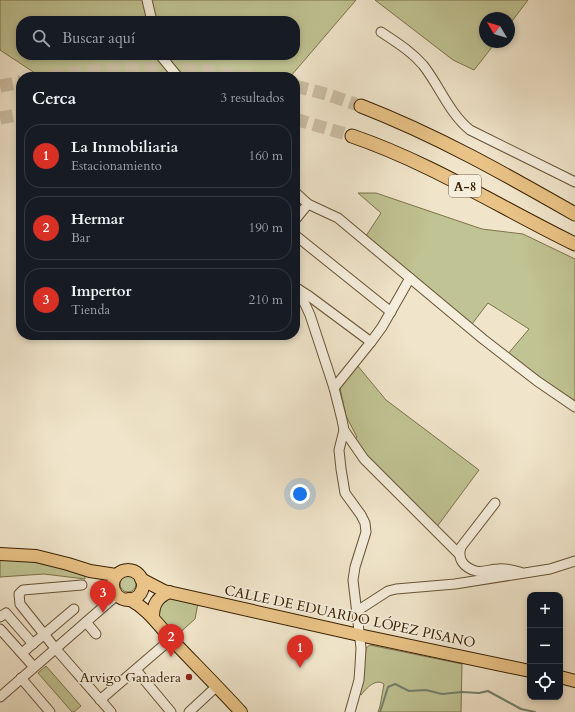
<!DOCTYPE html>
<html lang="es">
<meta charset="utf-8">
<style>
body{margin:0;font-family:Cardo,serif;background:#20242c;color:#f1f3f6}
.controls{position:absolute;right:12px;bottom:12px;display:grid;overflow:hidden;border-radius:8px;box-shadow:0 2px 6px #0003}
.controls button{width:36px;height:36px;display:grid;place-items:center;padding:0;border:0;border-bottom:1px solid #363941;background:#171b24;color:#f1f3f6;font:20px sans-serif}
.compass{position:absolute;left:479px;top:12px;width:36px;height:36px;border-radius:50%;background:#171b24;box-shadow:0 2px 6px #0003;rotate:308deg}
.you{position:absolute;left:300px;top:494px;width:14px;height:14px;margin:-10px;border:3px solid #fff;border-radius:50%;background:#1a73e8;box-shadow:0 0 0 6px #1a73e833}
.badge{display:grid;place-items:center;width:26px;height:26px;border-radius:50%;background:#d93025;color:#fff;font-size:13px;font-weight:700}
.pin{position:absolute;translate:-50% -33px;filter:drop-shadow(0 1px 2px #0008)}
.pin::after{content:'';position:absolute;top:21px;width:14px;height:12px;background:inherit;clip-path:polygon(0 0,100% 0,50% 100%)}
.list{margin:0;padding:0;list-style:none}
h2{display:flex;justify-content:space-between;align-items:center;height:52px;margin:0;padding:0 16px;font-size:17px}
h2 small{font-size:13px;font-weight:400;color:#9ea1a6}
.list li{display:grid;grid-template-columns:26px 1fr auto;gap:12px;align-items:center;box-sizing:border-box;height:64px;margin:0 8px 8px;padding:0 8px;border:1px solid #363941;border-radius:16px}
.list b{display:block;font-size:15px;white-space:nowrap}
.list p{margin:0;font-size:13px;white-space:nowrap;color:#9ea1a6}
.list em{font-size:13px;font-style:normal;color:#9ea1a6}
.icon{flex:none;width:22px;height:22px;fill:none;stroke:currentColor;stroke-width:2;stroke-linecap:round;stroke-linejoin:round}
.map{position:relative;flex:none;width:575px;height:712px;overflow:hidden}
.search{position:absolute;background:#171b24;box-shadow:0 2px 6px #0003;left:16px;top:16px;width:284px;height:44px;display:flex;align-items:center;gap:10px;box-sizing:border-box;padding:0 14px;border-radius:16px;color:#9ea1a6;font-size:15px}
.panel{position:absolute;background:#171b24;box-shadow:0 2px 6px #0003;left:16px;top:72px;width:284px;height:268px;border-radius:16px}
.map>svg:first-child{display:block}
</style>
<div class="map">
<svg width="575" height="712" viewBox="0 0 575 712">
<rect width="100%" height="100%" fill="#f0e5cb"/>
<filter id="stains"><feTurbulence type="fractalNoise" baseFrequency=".005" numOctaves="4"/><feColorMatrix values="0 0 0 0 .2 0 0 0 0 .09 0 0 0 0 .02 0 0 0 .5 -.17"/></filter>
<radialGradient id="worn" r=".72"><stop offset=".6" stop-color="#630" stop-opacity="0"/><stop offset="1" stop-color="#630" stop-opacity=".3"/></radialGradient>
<!-- green -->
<g fill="#c0c393" stroke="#7d724a" fill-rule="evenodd">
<path d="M0,0H356L290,77H41L0,50ZM21,21H295V55H21Z"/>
<path d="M375,0H528L509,25V18H485V42H496L474,70L453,60Z"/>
<path d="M358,193H376L482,229L523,234L575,259V402L507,355L529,329L488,303L472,324L366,236L381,213Z"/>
<path d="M357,365L386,400L479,470L436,528L353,441L357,437L346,416L340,388Z"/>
<path d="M0,560H24L52,566L85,576V579L44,574L0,577Z"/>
<circle cx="128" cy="584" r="8"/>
<path d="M166,597L198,603L195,619L175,637L159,618L158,603Z"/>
<path d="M370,645L462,664L461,712H378L380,706L384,684C375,678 367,688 361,695L360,694L363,679L366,648Z"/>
<path d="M46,666L81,706L74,712H72L38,673Z"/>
</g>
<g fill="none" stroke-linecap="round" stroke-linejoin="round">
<!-- stream -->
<path stroke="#74806d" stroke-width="2" d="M380,712L388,687L395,684L409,691L426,690L442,694L462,692L479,693L488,691L521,709L535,712"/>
<!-- highway-tunnel -->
<g stroke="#ccbea3" stroke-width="13" stroke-dasharray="13 6" stroke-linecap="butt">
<path d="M50,77C118,65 182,66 250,77"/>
<path d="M0,86L21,82"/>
<path d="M295,86L326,94L361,106"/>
<path d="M0,118L21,114"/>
<path d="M295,119L352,136"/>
</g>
<!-- minor casing -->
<g stroke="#685334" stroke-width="11">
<g id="minor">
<path d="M147,0L152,21"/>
<path d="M381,32C396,42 411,51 423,65C439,85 449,113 470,130L575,182"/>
<path d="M160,55L178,77"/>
<path d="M295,192L308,204L338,218L483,339L537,381L575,407"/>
<path d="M295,220L308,204"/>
<path d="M295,235L391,312"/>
<path d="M298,289L310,315L334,388L342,420L344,430L339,450L341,469L345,493L361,515L365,523L366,532L355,567L353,580L361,648L360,666L359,680L350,712"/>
<path d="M298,289L309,296L371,342"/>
<path d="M334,388L371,342L382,327L410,278"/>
<path d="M344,430L364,459L459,554"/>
<path d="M495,503L461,547C457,559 464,568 476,571C482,573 491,569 498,569C505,568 513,570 520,572"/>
<path d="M82,585L23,590L19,594L20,604L55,648L111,712"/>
<path d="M357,611L388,591L396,589L455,584L550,569L575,561"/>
<path d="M0,617L6,613L33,644"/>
<path d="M86,622L96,634"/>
<path d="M0,629L34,667"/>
<path d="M22,653L74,609"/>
<path d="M136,670L171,712"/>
<path d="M21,678L50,712"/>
<path d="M0,697L117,595"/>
<path d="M100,700L171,639"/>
<path d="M189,712L217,686"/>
</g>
</g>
<!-- major casing -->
<g stroke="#3a2202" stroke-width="14">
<g id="major">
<path d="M0,554L36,556L68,564L90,571L116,575"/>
<circle cx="128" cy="585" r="15"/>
<path d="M141,579L164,591L359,635L530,671"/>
<path d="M129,599C148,609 159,626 173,641C196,665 219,688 241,712"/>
<path d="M153,617C153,604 157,598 169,592"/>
<path d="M560,677L575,681"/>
</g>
</g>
<!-- highway casing -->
<g stroke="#3a2202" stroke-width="15">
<g id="highway">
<path d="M361,106C436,135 505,174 575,214"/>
<path d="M352,136C431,163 501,208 575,244"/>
</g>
</g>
<!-- minor -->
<use href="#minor" stroke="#f5eedd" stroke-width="9"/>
<!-- major -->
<use href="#major" stroke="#e8c286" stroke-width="12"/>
<!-- highway -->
<use href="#highway" stroke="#e8c286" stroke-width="13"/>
</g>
<!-- markers -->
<circle fill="#8f2418" stroke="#f5eedd" stroke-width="1.5" cx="189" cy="677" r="4"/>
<g text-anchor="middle" stroke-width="3.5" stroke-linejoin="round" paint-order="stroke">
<!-- shield labels -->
<rect fill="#f5eedd" stroke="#725f44" stroke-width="1" x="449" y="175" width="32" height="22" rx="3"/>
<g font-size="13" font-weight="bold" fill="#3a2202">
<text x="465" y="191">A-8</text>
</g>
<!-- street labels -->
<g font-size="14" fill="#3a2202" stroke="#f5eedd">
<text transform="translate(350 616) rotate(12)" y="5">CALLE DE EDUARDO LÓPEZ PISANO</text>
</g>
<!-- poi labels -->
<g font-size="14" fill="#3a2202" stroke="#f5eedd" text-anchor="end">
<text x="181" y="682">Arvigo Ganadera</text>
</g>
</g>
<rect width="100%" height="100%" filter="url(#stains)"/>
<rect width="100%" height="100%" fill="url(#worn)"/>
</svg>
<div class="controls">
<button>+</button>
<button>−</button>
<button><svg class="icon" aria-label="locate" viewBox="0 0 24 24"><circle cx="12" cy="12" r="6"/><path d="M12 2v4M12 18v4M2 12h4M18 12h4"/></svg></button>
</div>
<svg class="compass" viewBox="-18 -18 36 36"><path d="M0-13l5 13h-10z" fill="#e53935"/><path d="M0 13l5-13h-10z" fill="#9ea1a6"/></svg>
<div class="you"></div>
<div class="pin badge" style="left:300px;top:668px">1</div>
<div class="pin badge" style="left:171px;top:657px">2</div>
<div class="pin badge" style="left:103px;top:613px">3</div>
<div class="search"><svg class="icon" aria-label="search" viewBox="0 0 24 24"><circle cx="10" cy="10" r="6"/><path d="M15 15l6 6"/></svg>Buscar aquí</div>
<section class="panel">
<h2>Cerca<small>3 resultados</small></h2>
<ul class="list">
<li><span class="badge">1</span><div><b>La Inmobiliaria</b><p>Estacionamiento</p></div><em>160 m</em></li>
<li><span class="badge">2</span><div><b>Hermar</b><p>Bar</p></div><em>190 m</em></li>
<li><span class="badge">3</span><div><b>Impertor</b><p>Tienda</p></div><em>210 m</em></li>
</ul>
</section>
</div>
